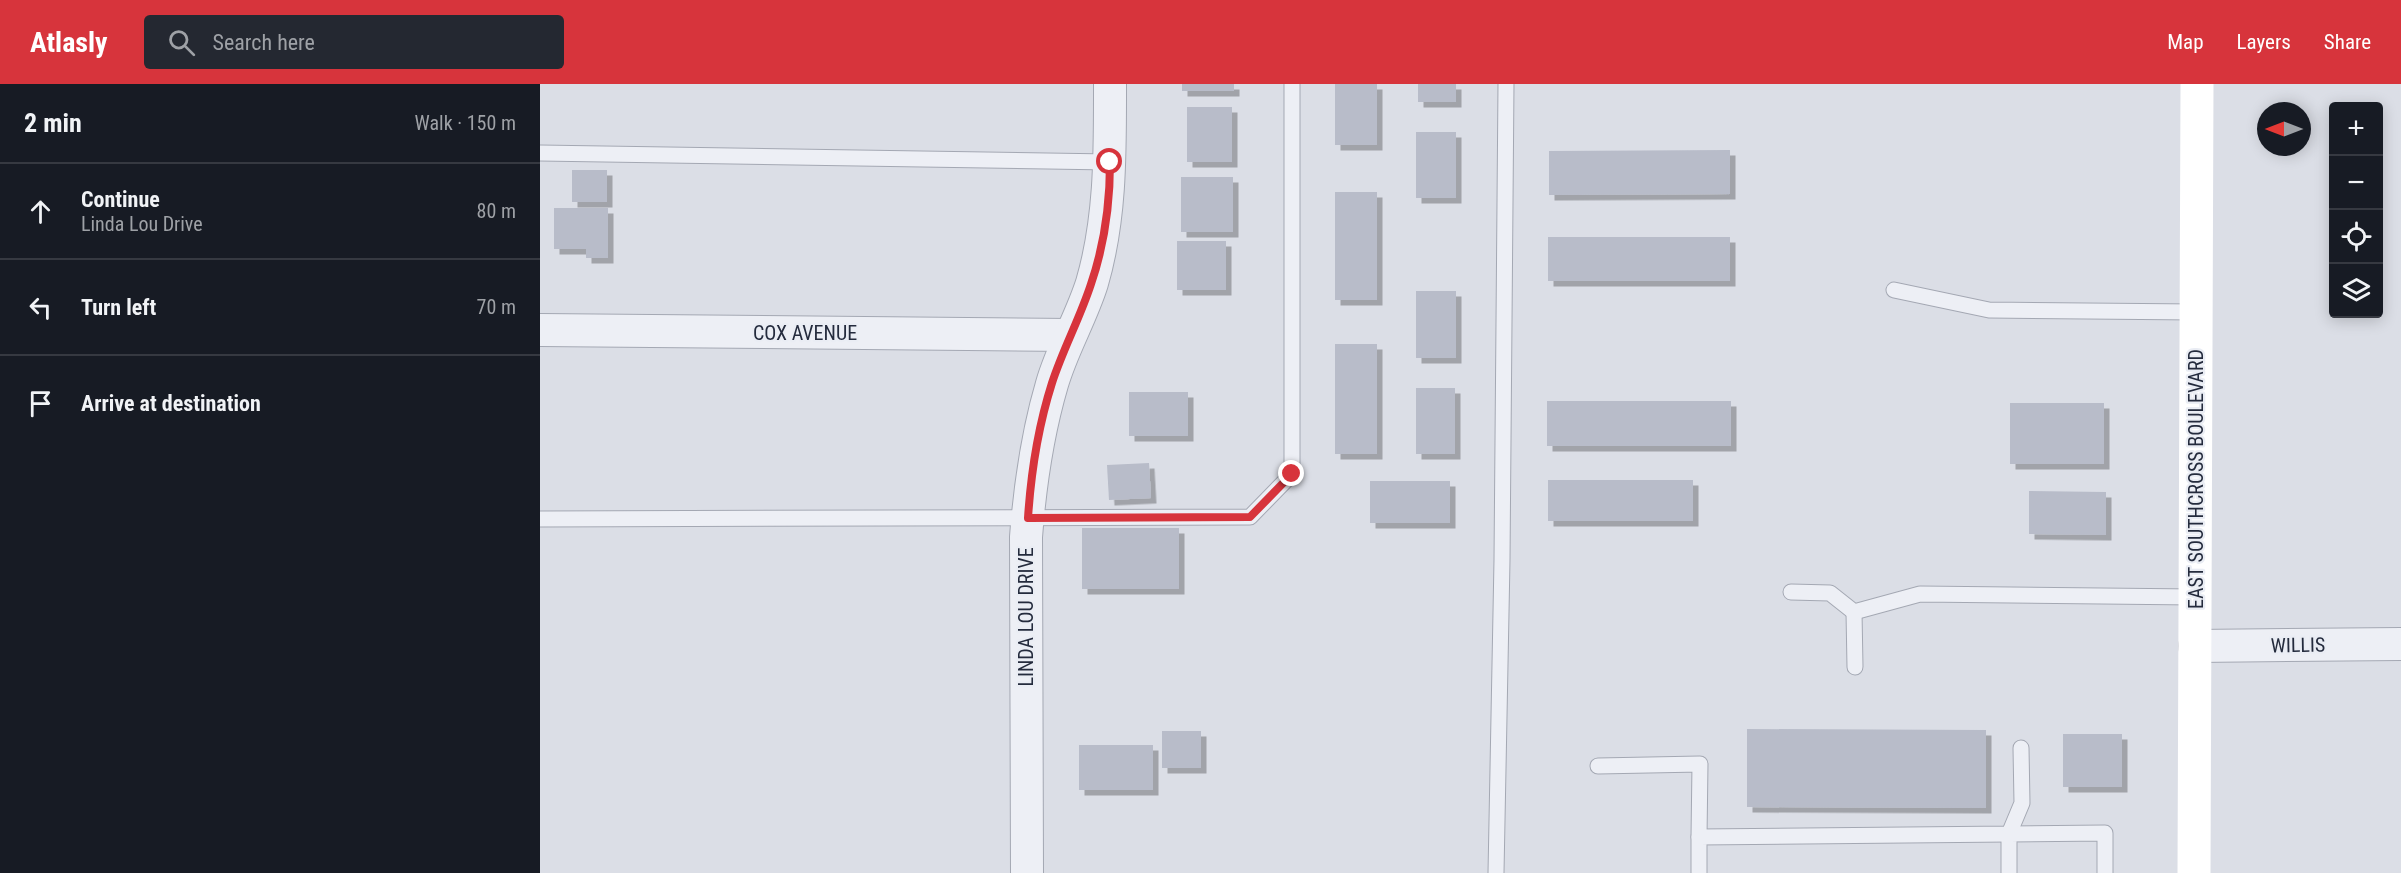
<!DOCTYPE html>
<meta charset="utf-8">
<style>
body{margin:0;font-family:"Roboto Condensed",sans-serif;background:#242831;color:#f1f3f6}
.controls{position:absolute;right:18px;top:18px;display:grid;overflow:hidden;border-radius:6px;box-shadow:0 3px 15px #0003}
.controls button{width:54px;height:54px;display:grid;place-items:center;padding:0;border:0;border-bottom:2px solid #363941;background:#171b24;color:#f1f3f6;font:30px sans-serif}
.compass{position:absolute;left:1717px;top:18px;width:54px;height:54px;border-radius:50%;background:#171b24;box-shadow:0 3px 15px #0003;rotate:270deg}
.stop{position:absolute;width:18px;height:18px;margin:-14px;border:4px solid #d7343c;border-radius:50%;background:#fff}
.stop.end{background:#d7343c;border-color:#fff;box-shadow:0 2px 6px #0008}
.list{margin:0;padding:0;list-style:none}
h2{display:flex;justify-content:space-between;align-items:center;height:78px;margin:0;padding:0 24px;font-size:26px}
h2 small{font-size:20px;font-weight:400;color:#9ea1a6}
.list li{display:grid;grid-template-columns:39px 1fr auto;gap:18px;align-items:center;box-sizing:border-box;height:96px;padding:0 24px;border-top:2px solid #363941}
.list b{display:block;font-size:22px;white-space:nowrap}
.list p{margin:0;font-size:20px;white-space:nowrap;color:#9ea1a6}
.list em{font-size:20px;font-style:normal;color:#9ea1a6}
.icon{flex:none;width:33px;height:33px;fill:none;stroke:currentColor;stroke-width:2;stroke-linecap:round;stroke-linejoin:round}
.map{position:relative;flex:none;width:1861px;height:789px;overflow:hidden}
header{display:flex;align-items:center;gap:36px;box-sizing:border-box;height:84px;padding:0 30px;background:#d7343c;color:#fff}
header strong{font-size:28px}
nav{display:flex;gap:33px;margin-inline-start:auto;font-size:21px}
.search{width:420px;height:54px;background:#242831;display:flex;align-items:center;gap:15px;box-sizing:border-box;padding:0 21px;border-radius:6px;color:#9ea1a6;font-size:22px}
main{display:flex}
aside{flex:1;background:#171b24}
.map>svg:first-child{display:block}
</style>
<header>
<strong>Atlasly</strong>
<div class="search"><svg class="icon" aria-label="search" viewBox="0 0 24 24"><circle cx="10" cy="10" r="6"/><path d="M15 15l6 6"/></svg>Search here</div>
<nav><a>Map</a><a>Layers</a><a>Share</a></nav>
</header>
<main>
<aside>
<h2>2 min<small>Walk · 150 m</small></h2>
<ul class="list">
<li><svg class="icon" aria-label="ahead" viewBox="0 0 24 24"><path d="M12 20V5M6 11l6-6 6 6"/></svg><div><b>Continue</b><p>Linda Lou Drive</p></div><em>80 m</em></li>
<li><svg class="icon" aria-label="left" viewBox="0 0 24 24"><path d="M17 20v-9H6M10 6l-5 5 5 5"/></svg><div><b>Turn left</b></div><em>70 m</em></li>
<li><svg class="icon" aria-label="arrive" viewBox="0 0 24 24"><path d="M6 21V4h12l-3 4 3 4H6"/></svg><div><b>Arrive at destination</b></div></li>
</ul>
</aside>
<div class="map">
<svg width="1861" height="789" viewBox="0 0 1861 789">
<defs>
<filter id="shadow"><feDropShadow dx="5.5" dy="5.5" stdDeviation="0" flood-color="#0004"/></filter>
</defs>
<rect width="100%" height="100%" fill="#dbdee6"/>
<!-- building -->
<g fill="#b8bcc9" filter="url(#shadow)">
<rect x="642" y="0" width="52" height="7"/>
<rect x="795" y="0" width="42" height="61"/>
<rect x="878" y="0" width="38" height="18"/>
<rect x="647" y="23" width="45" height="55"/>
<rect x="876" y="48" width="40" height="66"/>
<path d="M1190,66V110L1009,111V67Z"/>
<rect x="32" y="86" width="35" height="32"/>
<rect x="641" y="93" width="52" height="55"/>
<rect x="795" y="108" width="42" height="108"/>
<path d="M14,124H68V174H46V165H14Z"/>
<rect x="1008" y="153" width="182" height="44"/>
<rect x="637" y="157" width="49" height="49"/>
<rect x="876" y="207" width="40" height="67"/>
<rect x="795" y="260" width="42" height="110"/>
<rect x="876" y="304" width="39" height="66"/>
<rect x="589" y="308" width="59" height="44"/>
<rect x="1007" y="317" width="184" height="45"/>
<rect x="1470" y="319" width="94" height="61"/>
<path d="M609,379L611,414L569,416L567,381Z"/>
<rect x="1008" y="396" width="145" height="41"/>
<rect x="830" y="397" width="80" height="42"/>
<path d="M1489,407L1566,408V451L1489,450Z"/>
<rect x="542" y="444" width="97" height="61"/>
<path d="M1207,645L1446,646V724L1207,723Z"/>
<rect x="622" y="647" width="39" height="37"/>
<rect x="1523" y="650" width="59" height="53"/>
<rect x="539" y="661" width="74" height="45"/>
</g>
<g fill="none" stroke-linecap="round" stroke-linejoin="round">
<!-- service casing -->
<g stroke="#a4a8b3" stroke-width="17">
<g id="service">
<path d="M0,69L570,78"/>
<path d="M1354,206L1449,226L1656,228"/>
<path d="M0,435L710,433L752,390V0"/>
<path d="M1251,508L1290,509L1314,528L1380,510L1655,513"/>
<path d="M1314,528L1315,583"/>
<path d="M1058,682L1160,680L1159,753"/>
<path d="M956,789L962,476L966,0"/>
<path d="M1159,789V753L1469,750L1482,719L1481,664"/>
<path d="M1469,789V750L1565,749V789"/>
</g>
</g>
<!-- minor casing -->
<g stroke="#a4a8b3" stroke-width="34">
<g id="minor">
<path d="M0,246L530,251"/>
<path d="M1655,562L1861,560"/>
<path d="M487,789L486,453C490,401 497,351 512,300C522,265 541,234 552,199C571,134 570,67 570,0"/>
</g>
</g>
<!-- service -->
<use href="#service" stroke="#edeff5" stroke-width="15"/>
<!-- minor -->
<use href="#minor" stroke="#edeff5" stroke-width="32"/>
<!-- secondary -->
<path stroke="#fff" stroke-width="33" d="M1654,789L1657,0"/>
</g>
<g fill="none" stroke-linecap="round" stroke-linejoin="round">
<!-- route -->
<path stroke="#d7343c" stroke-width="8" d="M570,78C570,118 564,162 551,200C540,234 523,265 512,299C498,343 491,388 488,434L710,433L752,390"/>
</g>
<g text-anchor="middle" stroke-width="4.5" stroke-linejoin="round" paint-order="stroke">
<!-- street labels -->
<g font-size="20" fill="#242b3d" stroke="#eaedf4">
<text x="265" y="256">COX AVENUE</text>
<text transform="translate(1656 395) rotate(-90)" y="7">EAST SOUTHCROSS BOULEVARD</text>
<text transform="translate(486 533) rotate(-90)" y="7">LINDA LOU DRIVE</text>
<text transform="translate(1758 561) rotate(-1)" y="7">WILLIS</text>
</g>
</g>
</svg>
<div class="controls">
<button>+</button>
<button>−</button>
<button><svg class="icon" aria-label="locate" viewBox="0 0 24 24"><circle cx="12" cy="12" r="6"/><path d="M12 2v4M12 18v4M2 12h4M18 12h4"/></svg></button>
<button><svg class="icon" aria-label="layers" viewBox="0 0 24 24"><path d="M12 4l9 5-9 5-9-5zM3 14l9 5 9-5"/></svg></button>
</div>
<svg class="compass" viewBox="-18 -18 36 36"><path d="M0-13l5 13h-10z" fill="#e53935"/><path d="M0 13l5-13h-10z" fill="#9ea1a6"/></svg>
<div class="stop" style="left:570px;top:78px"></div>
<div class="stop end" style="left:752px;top:390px"></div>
</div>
</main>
